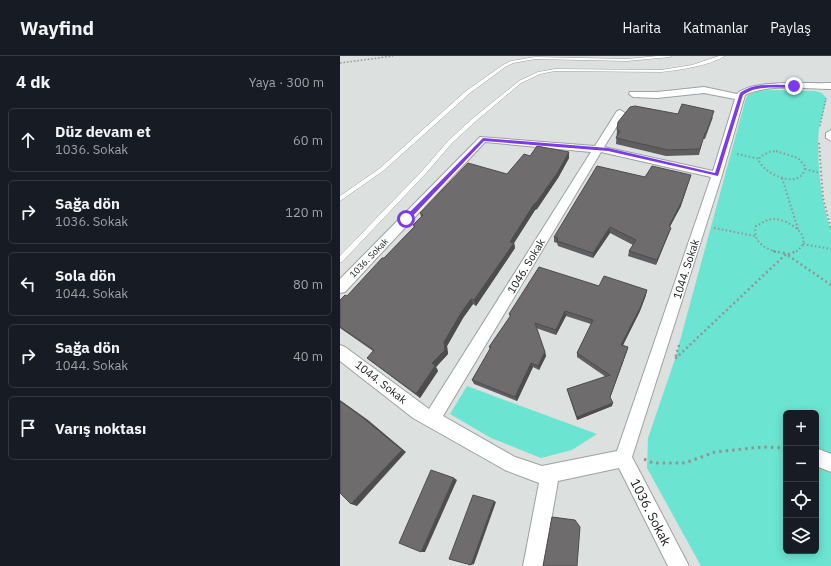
<!DOCTYPE html>
<html lang="tr">
<meta charset="utf-8">
<style>
body{margin:0;font-family:"IBM Plex Sans",sans-serif;background:#20242c;color:#f1f3f6}
.controls{position:absolute;right:12px;bottom:12px;display:grid;overflow:hidden;border-radius:6px;box-shadow:0 2px 10px #0003}
.controls button{width:36px;height:36px;display:grid;place-items:center;padding:0;border:0;border-bottom:1px solid #363941;background:#171b24;color:#f1f3f6;font:20px sans-serif}
.stop{position:absolute;width:12px;height:12px;margin:-9px;border:3px solid #7c3aed;border-radius:50%;background:#fff}
.stop.end{background:#7c3aed;border-color:#fff;box-shadow:0 1px 4px #0008}
.list{margin:0;padding:0;list-style:none}
h2{display:flex;justify-content:space-between;align-items:center;height:52px;margin:0;padding:0 16px;font-size:17px}
h2 small{font-size:13px;font-weight:400;color:#9ea1a6}
.list li{display:grid;grid-template-columns:26px 1fr auto;gap:12px;align-items:center;box-sizing:border-box;height:64px;margin:0 8px 8px;padding:0 8px;border:1px solid #363941;border-radius:6px}
.list b{display:block;font-size:15px;white-space:nowrap}
.list p{margin:0;font-size:13px;white-space:nowrap;color:#9ea1a6}
.list em{font-size:13px;font-style:normal;color:#9ea1a6}
.icon{flex:none;width:22px;height:22px;fill:none;stroke:currentColor;stroke-width:2;stroke-linecap:round;stroke-linejoin:round}
.map{position:relative;flex:none;width:491px;height:510px;overflow:hidden}
header{display:flex;align-items:center;gap:24px;box-sizing:border-box;height:56px;padding:0 20px;background:#171b24;border-bottom:1px solid #363941}
header strong{font-size:19px}
nav{display:flex;gap:22px;margin-inline-start:auto;font-size:14px}
main{display:flex}
aside{flex:1;background:#171b24}
.map>svg:first-child{display:block}
</style>
<header>
<strong>Wayfind</strong>
<nav><a>Harita</a><a>Katmanlar</a><a>Paylaş</a></nav>
</header>
<main>
<aside>
<h2>4 dk<small>Yaya · 300 m</small></h2>
<ul class="list">
<li><svg class="icon" aria-label="ahead" viewBox="0 0 24 24"><path d="M12 20V5M6 11l6-6 6 6"/></svg><div><b>Düz devam et</b><p>1036. Sokak</p></div><em>60 m</em></li>
<li><svg class="icon" aria-label="right" viewBox="0 0 24 24"><path d="M7 20v-9h11M14 6l5 5-5 5"/></svg><div><b>Sağa dön</b><p>1036. Sokak</p></div><em>120 m</em></li>
<li><svg class="icon" aria-label="left" viewBox="0 0 24 24"><path d="M17 20v-9H6M10 6l-5 5 5 5"/></svg><div><b>Sola dön</b><p>1044. Sokak</p></div><em>80 m</em></li>
<li><svg class="icon" aria-label="right" viewBox="0 0 24 24"><path d="M7 20v-9h11M14 6l5 5-5 5"/></svg><div><b>Sağa dön</b><p>1044. Sokak</p></div><em>40 m</em></li>
<li><svg class="icon" aria-label="arrive" viewBox="0 0 24 24"><path d="M6 21V4h12l-3 4 3 4H6"/></svg><div><b>Varış noktası</b></div></li>
</ul>
</aside>
<div class="map">
<svg width="491" height="510" viewBox="0 0 491 510">
<rect width="100%" height="100%" fill="#dce0df"/>
<!-- green -->
<g fill="#6be5d1" fill-rule="evenodd">
<path d="M428,34L475,35L482,37L487,43C484,53 481,63 479,73C476,97 481,151 491,173V510H361L307,412L308,382L335,303L406,42C411,35 420,35 428,34ZM446,357H476V495H446Z"/>
<path d="M127,330L257,378L232,394L201,402L151,382L110,358Z"/>
</g>
<g fill="none" stroke-linecap="round" stroke-linejoin="round">
<!-- lane casing -->
<g stroke="#9da1a0" stroke-width="1">
<g id="lane">
<path d="M317,0H332L330,1L287,5L195,3L173,7L165,11L130,37L43,115L0,145V140L39,113L126,35L163,9L171,5L195,1L287,3Z"/>
<path d="M379,0H385C368,10 340,14 321,16L215,15L200,18L181,27L136,65L112,87L87,116L2,206H0V200L83,114L108,85L132,63L179,25L198,16L215,13L321,14L352,9Z"/>
</g>
</g>
<!-- street casing -->
<g stroke="#9da1a0" stroke-width="2">
<g id="street">
<path d="M491,27V33C464,33 430,27 405,39L382,119L292,401L349,510H328L279,412L218,425L203,510H183L199,427L165,414L73,362L0,305V289L5,291L89,353L251,96L145,86L5,236L0,237V223L140,81L255,90L277,55L280,54L285,57L264,91L373,115L395,43L364,37L317,42L293,41L289,38L290,36H317L364,31L397,38C412,23 469,28 491,27ZM261,96L371,121L277,395L202,410L175,401L103,360Z"/>
<path d="M491,74V85L486,82V77Z"/>
<path d="M476,392L491,398V416L476,410Z"/>
</g>
</g>
<!-- path-far3 -->
<g stroke="#919493" stroke-width="1.5" stroke-dasharray="1.5 2" stroke-linecap="butt">
<path d="M0,7L53,0"/>
<path d="M480,70L486,42"/>
</g>
<!-- path-far2 -->
<g stroke="#919493" stroke-width="2" stroke-dasharray="1.5 2.5" stroke-linecap="butt">
<path d="M479,87L483,142L491,173"/>
<path d="M436,95L458,102L465,110C464,134 427,121 419,105L420,101L429,96Z"/>
<path d="M397,98L420,103"/>
<path d="M465,113L480,117"/>
<path d="M442,122L458,173"/>
<path d="M374,172L415,180"/>
<path d="M463,188L491,193"/>
<path d="M436,196C423,192 412,184 416,170C422,167 427,163 434,163C449,163 478,183 455,196"/>
</g>
<!-- path-far1 -->
<g stroke="#919493" stroke-width="2.5" stroke-dasharray="2 3" stroke-linecap="butt">
<path d="M433,195L449,198L457,195"/>
<path d="M339,289L335,303L446,198L491,229"/>
</g>
<!-- path -->
<path stroke="#919493" stroke-width="3" stroke-dasharray="2.5 4" stroke-linecap="butt" d="M304,403L313,407H345L375,396L422,391L446,392"/>
<!-- lane -->
<use href="#lane" fill="#fff" fill-rule="evenodd"/>
<!-- street -->
<use href="#street" fill="#fff" fill-rule="evenodd"/>
</g>
<!-- wall -->
<g fill="#5f5d5f">
<path d="M338,58L373,61L365,83H363L359,99L326,100L276,88L277,74Z"/>
<path d="M190,100L229,102L218,122L197,153L195,154L174,187L175,192L136,250L133,248L123,262L107,290L108,298L96,311L98,315L80,342L32,306L27,302L33,295L0,272V244L7,240L44,202L74,171L73,169L81,161L80,157L167,118Z"/>
<path d="M341,150L330,171L329,177L316,209L288,200L289,195L293,189L270,177L253,202L218,190L217,187L214,186V181Z"/>
<path d="M259,230L306,239L300,255L283,289L288,291L287,295L270,342L272,350L237,364L228,337L227,333L266,321L237,301V297L251,268L226,260L216,279L196,272L205,296L206,300L199,314L193,311L177,345L134,328L132,324L150,293L149,291L170,261L169,258Z"/>
</g>
<!-- shaded-wall -->
<g fill="#4e4c4d">
<path d="M229,96V102L218,122L197,153L195,154L174,187L175,192L136,250L134,244L194,148Z"/>
<path d="M351,119L341,150L327,175L329,170Z"/>
<path d="M270,171V177L253,202V197Z"/>
<path d="M331,172L329,177L316,209L317,204Z"/>
<path d="M307,234L306,239L300,255L281,293V289Z"/>
<path d="M131,243L133,248L123,262L107,290L108,298L96,311L98,315L80,342L76,338L92,307L121,257Z"/>
<path d="M225,255L226,260L216,279V274Z"/>
<path d="M288,291L287,295L269,344L270,341Z"/>
<path d="M205,296L206,300L199,314L198,310Z"/>
<path d="M191,307L193,311L177,345L175,341Z"/>
<path d="M0,344L28,364L66,396L17,450L11,448Z"/>
<path d="M273,347L272,350L237,364V361Z"/>
<path d="M114,422L117,424L85,496H81Z"/>
<path d="M154,445L156,446L134,508L131,509Z"/>
</g>
<!-- building -->
<g fill="#6f6c6e" stroke="#4e4c4d">
<path d="M342,48L374,55L366,77H365L360,93L328,94L276,82L280,75L277,74L278,66L290,51L295,50L338,58Z"/>
<path d="M197,90L229,96L218,116L196,147L194,148L170,186L174,187L134,244L131,243L121,257L104,286L105,294L92,307L95,310L76,338L27,302L34,294L0,271V244L5,239L7,240L42,202H44L75,170L73,169L83,159L80,157L128,107L167,118L184,98L190,100Z"/>
<path d="M257,110L305,121L312,110L351,119L342,145L329,170L331,172L317,204L289,195L296,184L270,171L253,197L217,185L218,182L214,181Z"/>
<path d="M199,211L259,230L264,220L307,234L301,250L281,289L288,291L270,341L273,347L237,361L227,333L270,319L237,297L253,264L225,255L216,274L195,267L205,296L198,310L191,307L175,341L132,324L151,291H149L171,259L169,258Z"/>
<path d="M0,345L22,361L62,394L11,448L0,437Z"/>
<path d="M91,414L114,422L81,496L59,487Z"/>
<path d="M133,439L154,445L131,509L109,503Z"/>
<path d="M212,461L235,464L240,471L237,510H203Z"/>
</g>
<!-- route -->
<path fill="#7c3aed" d="M454,29L456,31C440,33 417,28 403,39L378,120L268,95L144,85L68,165L63,163L143,82L268,92L375,117L400,37C414,26 438,29 454,29Z"/>
<g text-anchor="middle" stroke-width="3" stroke-linejoin="round" paint-order="stroke">
<!-- far-street labels -->
<g font-size="9" fill="#1a1b1b" stroke="#fff">
<text transform="translate(29 202) rotate(-46)" y="3">1036. Sokak</text>
</g>
<!-- street labels -->
<g font-size="11" fill="#1a1b1b" stroke="#fff">
<text transform="translate(186 210) rotate(-59)" y="4">1046. Sokak</text>
<text transform="translate(346 213) rotate(-72)" y="4">1044. Sokak</text>
<text transform="translate(41 326) rotate(38)" y="4">1044. Sokak</text>
</g>
<!-- near-street labels -->
<g font-size="13" fill="#1a1b1b" stroke="#fff">
<text transform="translate(311 456) rotate(63)" y="5">1036. Sokak</text>
</g>
</g>
</svg>
<div class="controls">
<button>+</button>
<button>−</button>
<button><svg class="icon" aria-label="locate" viewBox="0 0 24 24"><circle cx="12" cy="12" r="6"/><path d="M12 2v4M12 18v4M2 12h4M18 12h4"/></svg></button>
<button><svg class="icon" aria-label="layers" viewBox="0 0 24 24"><path d="M12 4l9 5-9 5-9-5zM3 14l9 5 9-5"/></svg></button>
</div>
<div class="stop" style="left:66px;top:163px"></div>
<div class="stop end" style="left:454px;top:30px"></div>
</div>
</main>
